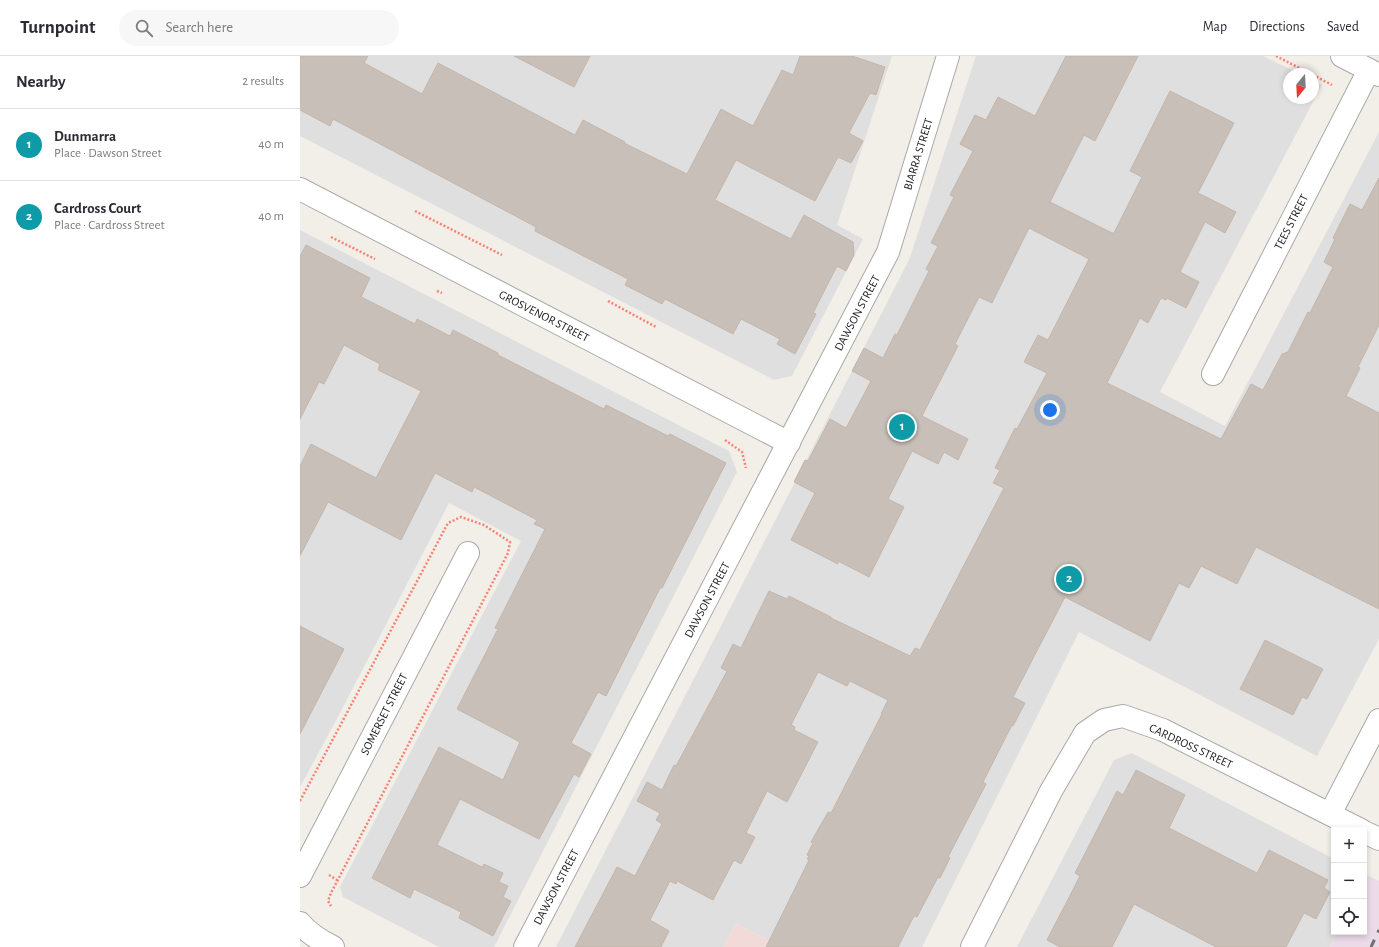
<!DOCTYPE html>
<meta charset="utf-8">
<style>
body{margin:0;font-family:"Alegreya Sans",sans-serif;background:#f7f7f7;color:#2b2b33}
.controls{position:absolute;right:12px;bottom:12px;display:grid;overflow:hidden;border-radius:0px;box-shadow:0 2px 6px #0003}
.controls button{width:36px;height:36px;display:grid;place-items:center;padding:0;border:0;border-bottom:1px solid #e1e1e2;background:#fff;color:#2b2b33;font:20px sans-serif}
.compass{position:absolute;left:983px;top:12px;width:36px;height:36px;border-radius:50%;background:#fff;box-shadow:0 2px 6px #0003;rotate:198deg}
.you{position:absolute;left:750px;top:354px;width:14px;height:14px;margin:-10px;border:3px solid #fff;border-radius:50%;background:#1a73e8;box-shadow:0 0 0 6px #1a73e833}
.badge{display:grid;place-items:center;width:26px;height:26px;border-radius:50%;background:#7c3aed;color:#fff;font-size:13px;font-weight:700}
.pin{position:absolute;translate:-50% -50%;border:2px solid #fff;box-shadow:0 1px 4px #0006}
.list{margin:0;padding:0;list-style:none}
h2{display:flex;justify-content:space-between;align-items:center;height:52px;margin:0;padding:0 16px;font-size:17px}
h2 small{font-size:13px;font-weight:400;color:#7c7c81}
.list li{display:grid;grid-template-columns:26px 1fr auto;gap:12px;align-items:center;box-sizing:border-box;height:72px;padding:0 16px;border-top:1px solid #e1e1e2}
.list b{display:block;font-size:15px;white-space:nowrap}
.list p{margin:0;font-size:13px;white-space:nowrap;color:#7c7c81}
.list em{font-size:13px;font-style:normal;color:#7c7c81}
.icon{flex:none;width:22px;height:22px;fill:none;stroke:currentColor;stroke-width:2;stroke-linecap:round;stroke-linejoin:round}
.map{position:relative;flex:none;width:1079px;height:891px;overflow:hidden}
header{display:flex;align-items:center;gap:24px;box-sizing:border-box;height:56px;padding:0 20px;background:#fff;border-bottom:1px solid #e1e1e2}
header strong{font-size:19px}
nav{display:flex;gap:22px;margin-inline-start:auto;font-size:14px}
.search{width:280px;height:36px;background:#f7f7f7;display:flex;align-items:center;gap:10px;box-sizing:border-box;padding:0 14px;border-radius:22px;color:#7c7c81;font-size:15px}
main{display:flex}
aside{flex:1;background:#fff}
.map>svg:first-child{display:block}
</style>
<header>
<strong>Turnpoint</strong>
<div class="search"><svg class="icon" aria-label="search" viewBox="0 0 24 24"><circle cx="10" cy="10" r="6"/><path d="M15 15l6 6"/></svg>Search here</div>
<nav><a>Map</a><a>Directions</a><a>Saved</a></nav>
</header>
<main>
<aside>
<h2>Nearby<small>2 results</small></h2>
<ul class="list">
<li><span class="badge" style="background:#0f9aa8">1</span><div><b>Dunmarra</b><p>Place · Dawson Street</p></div><em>40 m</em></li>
<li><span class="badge" style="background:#0f9aa8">2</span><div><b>Cardross Court</b><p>Place · Cardross Street</p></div><em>40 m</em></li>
</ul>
</aside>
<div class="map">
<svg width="1079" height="891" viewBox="0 0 1079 891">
<rect width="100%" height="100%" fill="#f2efe9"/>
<!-- residential -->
<g fill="#e0dfdf">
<path d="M0,0H592L537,169L563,183L492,320L474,324L0,80Z"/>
<path d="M676,0H963L1000,18H989V42H1013V25L1022,29L860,336L925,370L1079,76V583L1017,700L779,576L622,891H483L436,868L423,891H256L609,204Z"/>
<path d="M0,174L429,395L437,416L194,891H139L43,841L40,831L221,485L149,447L39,659L0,731Z"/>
<path d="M832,697L1034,803V876H1036L1030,891H717L814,704Z"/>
</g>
<!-- commercial -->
<path fill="#f2dad9" d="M436,868L483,891H423Z"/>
<!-- industrial -->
<path fill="#ebdbe8" d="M1064,818L1079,825V891H1030L1036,876H1064Z"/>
<!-- building -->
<g fill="#c7bfb8" stroke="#c4b6ab">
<path d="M0,0H68L64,7L122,38L138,7L275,79L283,64L325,86L324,87L387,118L421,53L453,70L482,14L493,19L500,0H552L585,11L576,39L570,37L549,77L563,85L551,107L538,101L515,145L436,104L415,144L491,183L504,159L553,186L554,199L546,215L537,210L513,257L516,258L495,298L477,288L480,283L441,263L433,278L365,243L362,248L325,229L328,223L235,175L236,171L33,63L30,70L0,54Z"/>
<path d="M214,0H290L274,31Z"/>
<path d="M766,0H838L795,85L784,79L750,146L812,177H814L842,121L830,115L870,35L934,67L898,137L936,156L925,177L905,166L880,216L899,226L886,252L867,242L866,244L861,242L848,267L840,262L807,327L921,383L951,328L963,334L982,298L988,296L1008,256L1010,257L1033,211L1024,206L1035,183L1033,182L1050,148L1062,154L1079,122V269L1058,311L1060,312L1046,340L1079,357V553L956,491L937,528L901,510L889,532L879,527L850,585L765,541L713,641L725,647L713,670L712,669L683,726L686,728L648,801L650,802L640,822L638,821L617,861L614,860L598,891H466L509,804L507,803L509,800L507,799L513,787L511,786L528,756L531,757L582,658H581L588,644L550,625L547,630L518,616L491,669L495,671L494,674L518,686L487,746L467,735L446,777L455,781L441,808L434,804L413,844L377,825L376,828L370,825L350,864L369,875L361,891H275L317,811L335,820L362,768L356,764L360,757L337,745L347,726L362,734L374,709L376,710L427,615L421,612L433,588L441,592L469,535L487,543L489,540L531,561V562L610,600L615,592L620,594L704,432L693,427L700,414L695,412L715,372L717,373L747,317L724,306L738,279L748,284L789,203L729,172L692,247L679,241L655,288L658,290L622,360L668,383L658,404L644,396L638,408L612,395L588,443L604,451L569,521L538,505V508L491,484L515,437L494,426L505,404L508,405L530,363L546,372L571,325L552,315L564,292L583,302L595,278L597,279L629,215L626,213L638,190L631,187L654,141L650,139L673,95L660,88L675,59L686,64L698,41L735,60Z"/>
<path d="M6,189L70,222L61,241L115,268L117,263L150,280L153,274L198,297V299L304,353L306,349L368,380L370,378L426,407L362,532H360L306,640L298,636L271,687L291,698L279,721L274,718L239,783L160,743L137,789L182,811L184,808L203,817L199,826L208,830L203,841L211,845L193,880L159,862L161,856L114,833L110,842L72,822L139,691L203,724L220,686L157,653L198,573L195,572L245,473L234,468L237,464L174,431L172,436L135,417L101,484L28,446L0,500V410L11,388L76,422L121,335L78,314L80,308L44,289L24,328L19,326L0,363V200Z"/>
<path d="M0,570L44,593L0,678Z"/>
<path d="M965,584L1023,613L1007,643L1002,641L993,659L940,633Z"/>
<path d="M836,714L885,739L869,772L957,817L969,794L1028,824L1024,832L1030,836L1016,863L1004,857L986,891H916L834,848L812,891H760L747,884L780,820L775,817L817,735L823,739Z"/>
</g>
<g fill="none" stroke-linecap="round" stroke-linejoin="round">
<!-- minor casing -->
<g stroke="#a9a9a9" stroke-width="24">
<g id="minor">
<path d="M1042,0L1079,19"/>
<path d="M0,133L489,387"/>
<path d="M913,318L1069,14"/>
<path d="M0,820L168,497"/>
<path d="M225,891L588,196L648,0"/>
</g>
</g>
<!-- tertiary casing -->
<g stroke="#a9a9a9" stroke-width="24">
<g id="tertiary">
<path d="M1030,758L1079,664"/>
<path d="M1064,776L1079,783"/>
<path d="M0,867C9,878 21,885 33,891"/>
<path d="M672,891L751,735L785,677L804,664L823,660L863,674L1061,774"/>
</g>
</g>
<!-- path -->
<g stroke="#fa8072" stroke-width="2.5" stroke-dasharray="2 2" stroke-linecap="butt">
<path d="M976,0L1011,18"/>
<path d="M1013,19L1032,29"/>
<path d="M115,155L202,199"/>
<path d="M31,181L75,203"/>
<path d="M137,235L142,237"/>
<path d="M308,245L356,271"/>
<path d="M425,384L442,396L446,412"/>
<path d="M0,745L148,467L161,461L184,469L210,486L208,497L31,837L28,845L31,850"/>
<path d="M29,819L37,824"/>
</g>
<!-- minor -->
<use href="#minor" stroke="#fff" stroke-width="22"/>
<!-- tertiary -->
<use href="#tertiary" stroke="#fff" stroke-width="22"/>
<!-- rail -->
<path stroke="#707070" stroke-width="3" stroke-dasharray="8 8" stroke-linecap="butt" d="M1071,891L1079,874"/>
</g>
<g text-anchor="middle" stroke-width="4" stroke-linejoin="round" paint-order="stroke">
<!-- street labels -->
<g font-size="12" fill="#222" stroke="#fff">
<text transform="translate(618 98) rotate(-73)" y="4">BIARRA STREET</text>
<text transform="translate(991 166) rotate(-63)" y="4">TEES STREET</text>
<text transform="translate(557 257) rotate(-62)" y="4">DAWSON STREET</text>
<text transform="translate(244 260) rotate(27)" y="4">GROSVENOR STREET</text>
<text transform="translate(407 544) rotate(-62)" y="4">DAWSON STREET</text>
<text transform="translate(84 658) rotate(-63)" y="4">SOMERSET STREET</text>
<text transform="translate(891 690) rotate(25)" y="4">CARDROSS STREET</text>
<text transform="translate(256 831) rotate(-62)" y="4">DAWSON STREET</text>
</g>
</g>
</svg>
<div class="controls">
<button>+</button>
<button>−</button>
<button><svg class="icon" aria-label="locate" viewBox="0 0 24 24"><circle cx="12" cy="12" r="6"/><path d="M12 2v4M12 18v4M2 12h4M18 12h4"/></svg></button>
</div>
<svg class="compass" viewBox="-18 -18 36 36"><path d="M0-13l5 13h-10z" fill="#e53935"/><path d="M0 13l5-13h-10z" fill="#7c7c81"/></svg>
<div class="you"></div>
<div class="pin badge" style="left:602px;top:371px;background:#0f9aa8">1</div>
<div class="pin badge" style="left:769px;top:523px;background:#0f9aa8">2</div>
</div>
</main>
